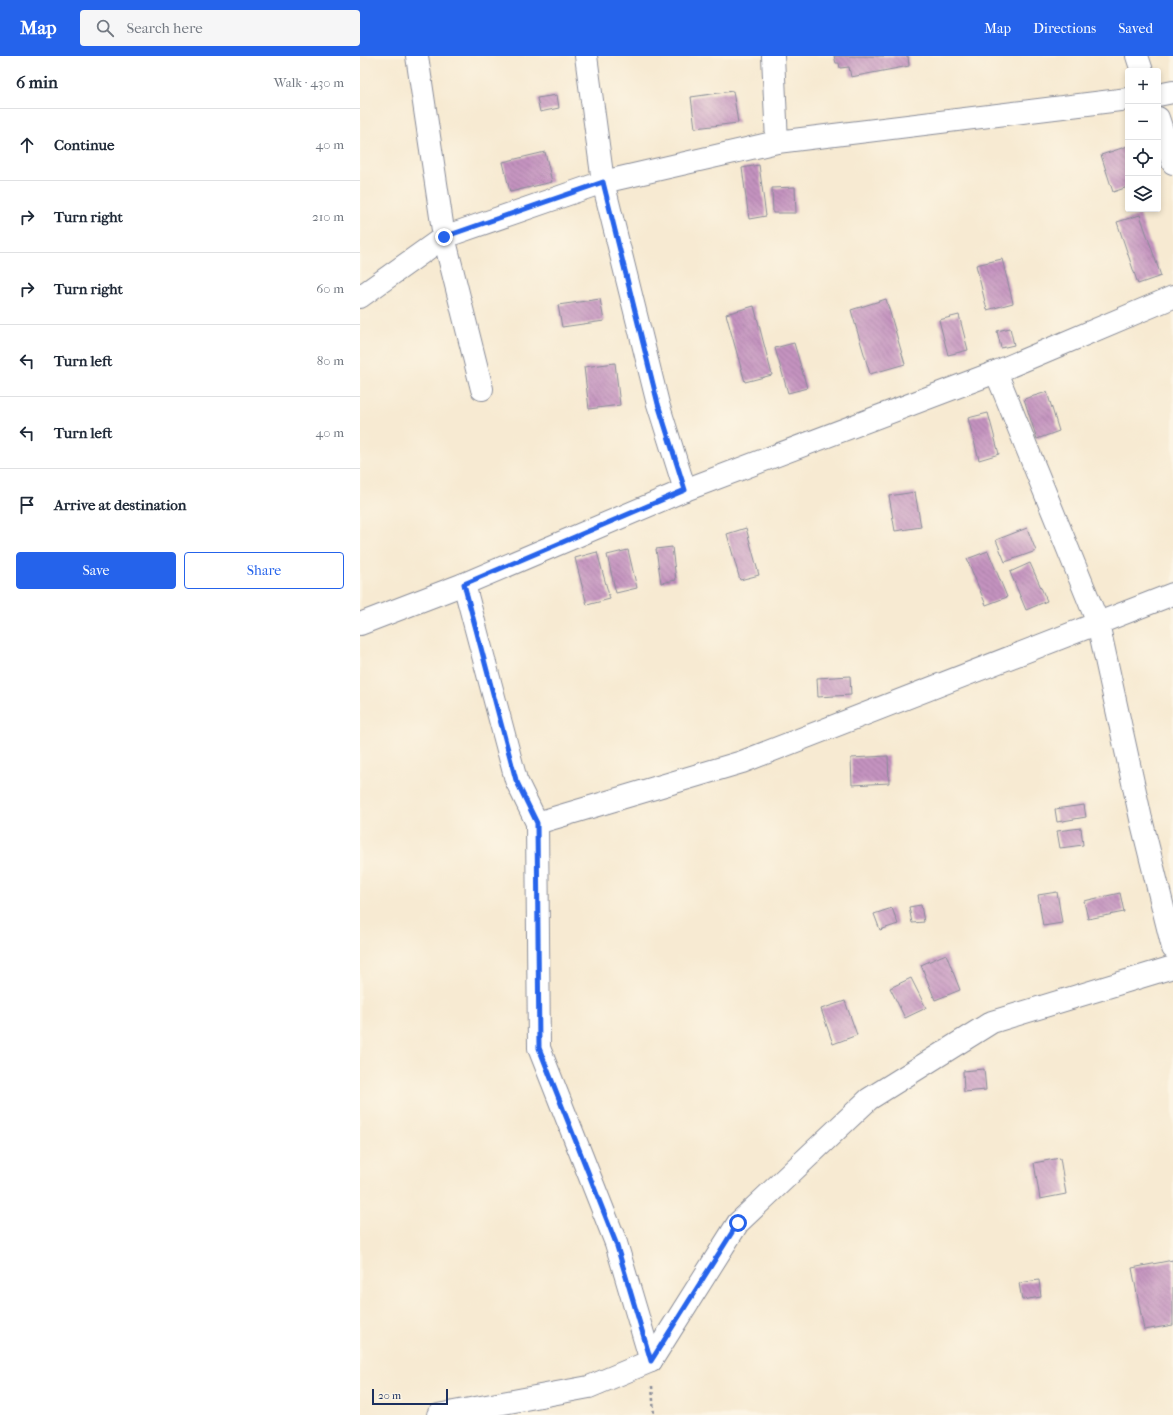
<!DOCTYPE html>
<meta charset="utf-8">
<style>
body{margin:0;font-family:"IM FELL French Canon",serif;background:#f6f6f7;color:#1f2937}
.controls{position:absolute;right:12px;top:12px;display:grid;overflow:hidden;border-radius:4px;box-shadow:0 2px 6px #0003}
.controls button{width:36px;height:36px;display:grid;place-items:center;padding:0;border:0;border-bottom:1px solid #e0e1e3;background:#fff;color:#1f2937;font:20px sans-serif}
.scale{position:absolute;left:12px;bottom:10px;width:76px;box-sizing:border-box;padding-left:4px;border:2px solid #1b2f5e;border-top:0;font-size:11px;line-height:14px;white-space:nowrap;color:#1b2f5e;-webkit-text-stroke:3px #fcf5e5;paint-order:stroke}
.stop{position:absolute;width:12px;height:12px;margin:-9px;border:3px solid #2563eb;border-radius:50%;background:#fff}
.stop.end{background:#2563eb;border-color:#fff;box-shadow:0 1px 4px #0008}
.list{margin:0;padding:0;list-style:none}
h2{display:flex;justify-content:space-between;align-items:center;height:52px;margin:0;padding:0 16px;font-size:17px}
h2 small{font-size:13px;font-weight:400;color:#747a83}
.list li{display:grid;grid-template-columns:26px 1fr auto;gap:12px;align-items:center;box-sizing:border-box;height:72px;padding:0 16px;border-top:1px solid #e0e1e3}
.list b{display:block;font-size:15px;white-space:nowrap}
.list em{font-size:13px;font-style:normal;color:#747a83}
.actions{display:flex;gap:8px;padding:12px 16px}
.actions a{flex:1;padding:9px 0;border:1px solid #2563eb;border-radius:4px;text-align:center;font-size:14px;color:#2563eb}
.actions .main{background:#2563eb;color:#fff}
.icon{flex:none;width:22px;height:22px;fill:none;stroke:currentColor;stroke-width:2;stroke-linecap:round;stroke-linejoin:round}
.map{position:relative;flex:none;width:813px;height:1359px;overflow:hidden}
header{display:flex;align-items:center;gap:24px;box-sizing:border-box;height:56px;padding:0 20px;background:#2563eb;color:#fff}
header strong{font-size:19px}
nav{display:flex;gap:22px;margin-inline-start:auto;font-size:14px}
.search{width:280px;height:36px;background:#f6f6f7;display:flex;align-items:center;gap:10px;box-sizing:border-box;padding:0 14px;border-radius:4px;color:#747a83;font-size:15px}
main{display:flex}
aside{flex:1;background:#fff}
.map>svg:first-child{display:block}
</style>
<header>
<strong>Map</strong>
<div class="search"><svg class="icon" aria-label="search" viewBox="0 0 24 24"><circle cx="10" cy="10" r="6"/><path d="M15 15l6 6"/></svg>Search here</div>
<nav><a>Map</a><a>Directions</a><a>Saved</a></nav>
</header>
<main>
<aside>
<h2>6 min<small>Walk · 430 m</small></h2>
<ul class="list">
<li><svg class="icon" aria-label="ahead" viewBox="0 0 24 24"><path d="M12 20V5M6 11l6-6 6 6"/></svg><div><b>Continue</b></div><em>40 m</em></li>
<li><svg class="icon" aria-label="right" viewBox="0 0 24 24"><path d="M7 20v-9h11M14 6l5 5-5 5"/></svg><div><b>Turn right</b></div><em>210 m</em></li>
<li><svg class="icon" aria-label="right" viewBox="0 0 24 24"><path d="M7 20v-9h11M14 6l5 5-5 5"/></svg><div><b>Turn right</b></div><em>60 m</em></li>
<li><svg class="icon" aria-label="left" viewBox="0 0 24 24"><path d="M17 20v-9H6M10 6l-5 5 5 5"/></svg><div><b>Turn left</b></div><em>80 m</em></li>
<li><svg class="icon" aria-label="left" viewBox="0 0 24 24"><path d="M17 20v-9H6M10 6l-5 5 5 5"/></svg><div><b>Turn left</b></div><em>40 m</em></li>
<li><svg class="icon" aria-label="arrive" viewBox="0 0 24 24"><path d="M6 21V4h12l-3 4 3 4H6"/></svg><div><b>Arrive at destination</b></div></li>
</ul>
<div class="actions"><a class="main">Save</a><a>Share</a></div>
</aside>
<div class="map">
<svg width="813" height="1359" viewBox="0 0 813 1359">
<defs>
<pattern id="building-back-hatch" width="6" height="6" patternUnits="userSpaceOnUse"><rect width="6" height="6" fill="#c493bf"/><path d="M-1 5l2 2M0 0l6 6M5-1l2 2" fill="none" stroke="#9e789e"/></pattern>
</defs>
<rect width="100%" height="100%" fill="#fcf5e5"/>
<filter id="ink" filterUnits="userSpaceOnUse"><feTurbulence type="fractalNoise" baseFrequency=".025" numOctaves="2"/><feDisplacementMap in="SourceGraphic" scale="8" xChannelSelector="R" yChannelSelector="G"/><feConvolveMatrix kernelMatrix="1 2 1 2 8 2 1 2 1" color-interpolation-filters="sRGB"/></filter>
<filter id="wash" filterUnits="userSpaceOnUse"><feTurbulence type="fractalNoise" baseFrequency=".012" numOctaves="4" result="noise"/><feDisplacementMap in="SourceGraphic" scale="16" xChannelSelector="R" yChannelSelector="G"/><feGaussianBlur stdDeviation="0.9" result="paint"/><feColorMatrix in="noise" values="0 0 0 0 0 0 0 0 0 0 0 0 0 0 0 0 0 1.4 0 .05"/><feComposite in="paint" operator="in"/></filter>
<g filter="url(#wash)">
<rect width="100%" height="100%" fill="#f7ead2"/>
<g id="blocks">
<!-- building -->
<g fill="url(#building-back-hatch)">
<path d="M474,0H548L549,10L491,21L489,11L480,12L479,7H476Z"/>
<path d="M373,35L378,67L335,72L331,41Z"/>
<path d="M197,39L199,52L180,56L177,42Z"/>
<path d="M768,90V131L753,136L741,99Z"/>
<path d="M185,96L192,126L150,136L143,106Z"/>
<path d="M399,109L406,160L389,163L382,112Z"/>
<path d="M435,131L436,157H413L412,132Z"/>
<path d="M780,159L801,220L778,228L757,166Z"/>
<path d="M642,203L653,247L627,254L616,209Z"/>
<path d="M240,243L244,265L202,271L198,249Z"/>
<path d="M526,243L545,308L510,318L491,254Z"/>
<path d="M394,250L412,319L385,326L366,258Z"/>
<path d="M599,259L608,294L588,299L579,264Z"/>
<path d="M650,272L654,289L641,292L637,275Z"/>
<path d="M434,287L447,332L428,337L415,292Z"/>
<path d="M255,307L260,349L229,353L224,311Z"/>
<path d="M687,336L699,375L677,383L664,343Z"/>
<path d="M628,357L639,398L619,404L608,362Z"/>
<path d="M555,436L561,471L535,475L529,440Z"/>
<path d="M386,472L399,519L380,524L367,478Z"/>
<path d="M667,472L676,495L645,506L636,484Z"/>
<path d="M312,491L316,524L301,527L296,493Z"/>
<path d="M268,494L277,532L256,537L247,499Z"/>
<path d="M628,495L647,541L626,549L607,503Z"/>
<path d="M237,496L250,543L227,549L215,502Z"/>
<path d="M670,507L687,545L666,554L650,516Z"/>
<path d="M490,620L491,639L458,641L457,622Z"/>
<path d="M528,700L529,727L492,729L491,702Z"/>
<path d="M724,749L726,761L697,766L695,753Z"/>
<path d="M721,772L723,789L700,792L697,775Z"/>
<path d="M697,836L702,867L683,870L678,839Z"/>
<path d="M760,837L764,856L728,863L724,845Z"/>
<path d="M561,849L564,866L552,867L549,851Z"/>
<path d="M532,852L538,868L520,874L514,858Z"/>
<path d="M586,898L600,934L575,944L561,909Z"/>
<path d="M551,922L566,952L545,962L530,932Z"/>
<path d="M485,945L497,979L473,988L461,953Z"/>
<path d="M624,1013L626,1034L604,1036L603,1015Z"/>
<path d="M700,1102L706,1138L680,1143L674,1107Z"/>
<path d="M813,1204V1269L784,1274L772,1212Z"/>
<path d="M679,1224L681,1241L662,1244L659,1227Z"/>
</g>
</g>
</g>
<g filter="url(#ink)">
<use href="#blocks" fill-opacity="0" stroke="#898c98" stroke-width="1"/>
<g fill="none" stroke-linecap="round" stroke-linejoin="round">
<!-- minor casing -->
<g stroke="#898c98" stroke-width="24">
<g id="minor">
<path d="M57,0L84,181L122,333"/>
<path d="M226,0L243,126L298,348L325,434"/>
<path d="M413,0L417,86"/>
<path d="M777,0L782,15"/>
<path d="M798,39L813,36"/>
<path d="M798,62L813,107"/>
<path d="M0,241L84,181L243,126L417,86L768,43"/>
<path d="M636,316L738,567L781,763L813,892"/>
<path d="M104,528L156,724L177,767L179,992L256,1187L291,1305"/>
<path d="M0,568L104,528L325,434L636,316L813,241"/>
<path d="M177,767L382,706L813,538"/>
</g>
</g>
<!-- tertiary casing -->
<g stroke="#898c98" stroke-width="24">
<path id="tertiary" d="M78,1359L229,1331L291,1305L378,1167L509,1043L632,966L813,911"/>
</g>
<!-- path -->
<path stroke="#898c98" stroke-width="2.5" stroke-dasharray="3 3" stroke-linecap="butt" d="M292,1330L294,1359"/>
<!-- minor -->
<use href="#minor" stroke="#fff" stroke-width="22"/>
<!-- tertiary -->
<use href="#tertiary" stroke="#fff" stroke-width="22"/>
</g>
</g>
<g fill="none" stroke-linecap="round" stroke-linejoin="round" filter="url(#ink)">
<!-- route -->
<path stroke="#2563eb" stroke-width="5" d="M84,181L243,126L298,348L325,434L104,528L156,724L177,767L179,992L256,1187L291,1305L378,1167"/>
</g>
</svg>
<div class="controls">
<button>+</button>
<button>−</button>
<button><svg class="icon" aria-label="locate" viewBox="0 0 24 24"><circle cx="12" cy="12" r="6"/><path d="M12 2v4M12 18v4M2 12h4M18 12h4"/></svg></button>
<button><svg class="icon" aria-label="layers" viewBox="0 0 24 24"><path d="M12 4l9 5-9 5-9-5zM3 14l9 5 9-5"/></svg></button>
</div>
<div class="scale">20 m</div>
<div class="stop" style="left:378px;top:1167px"></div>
<div class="stop end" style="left:84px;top:181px"></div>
</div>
</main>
